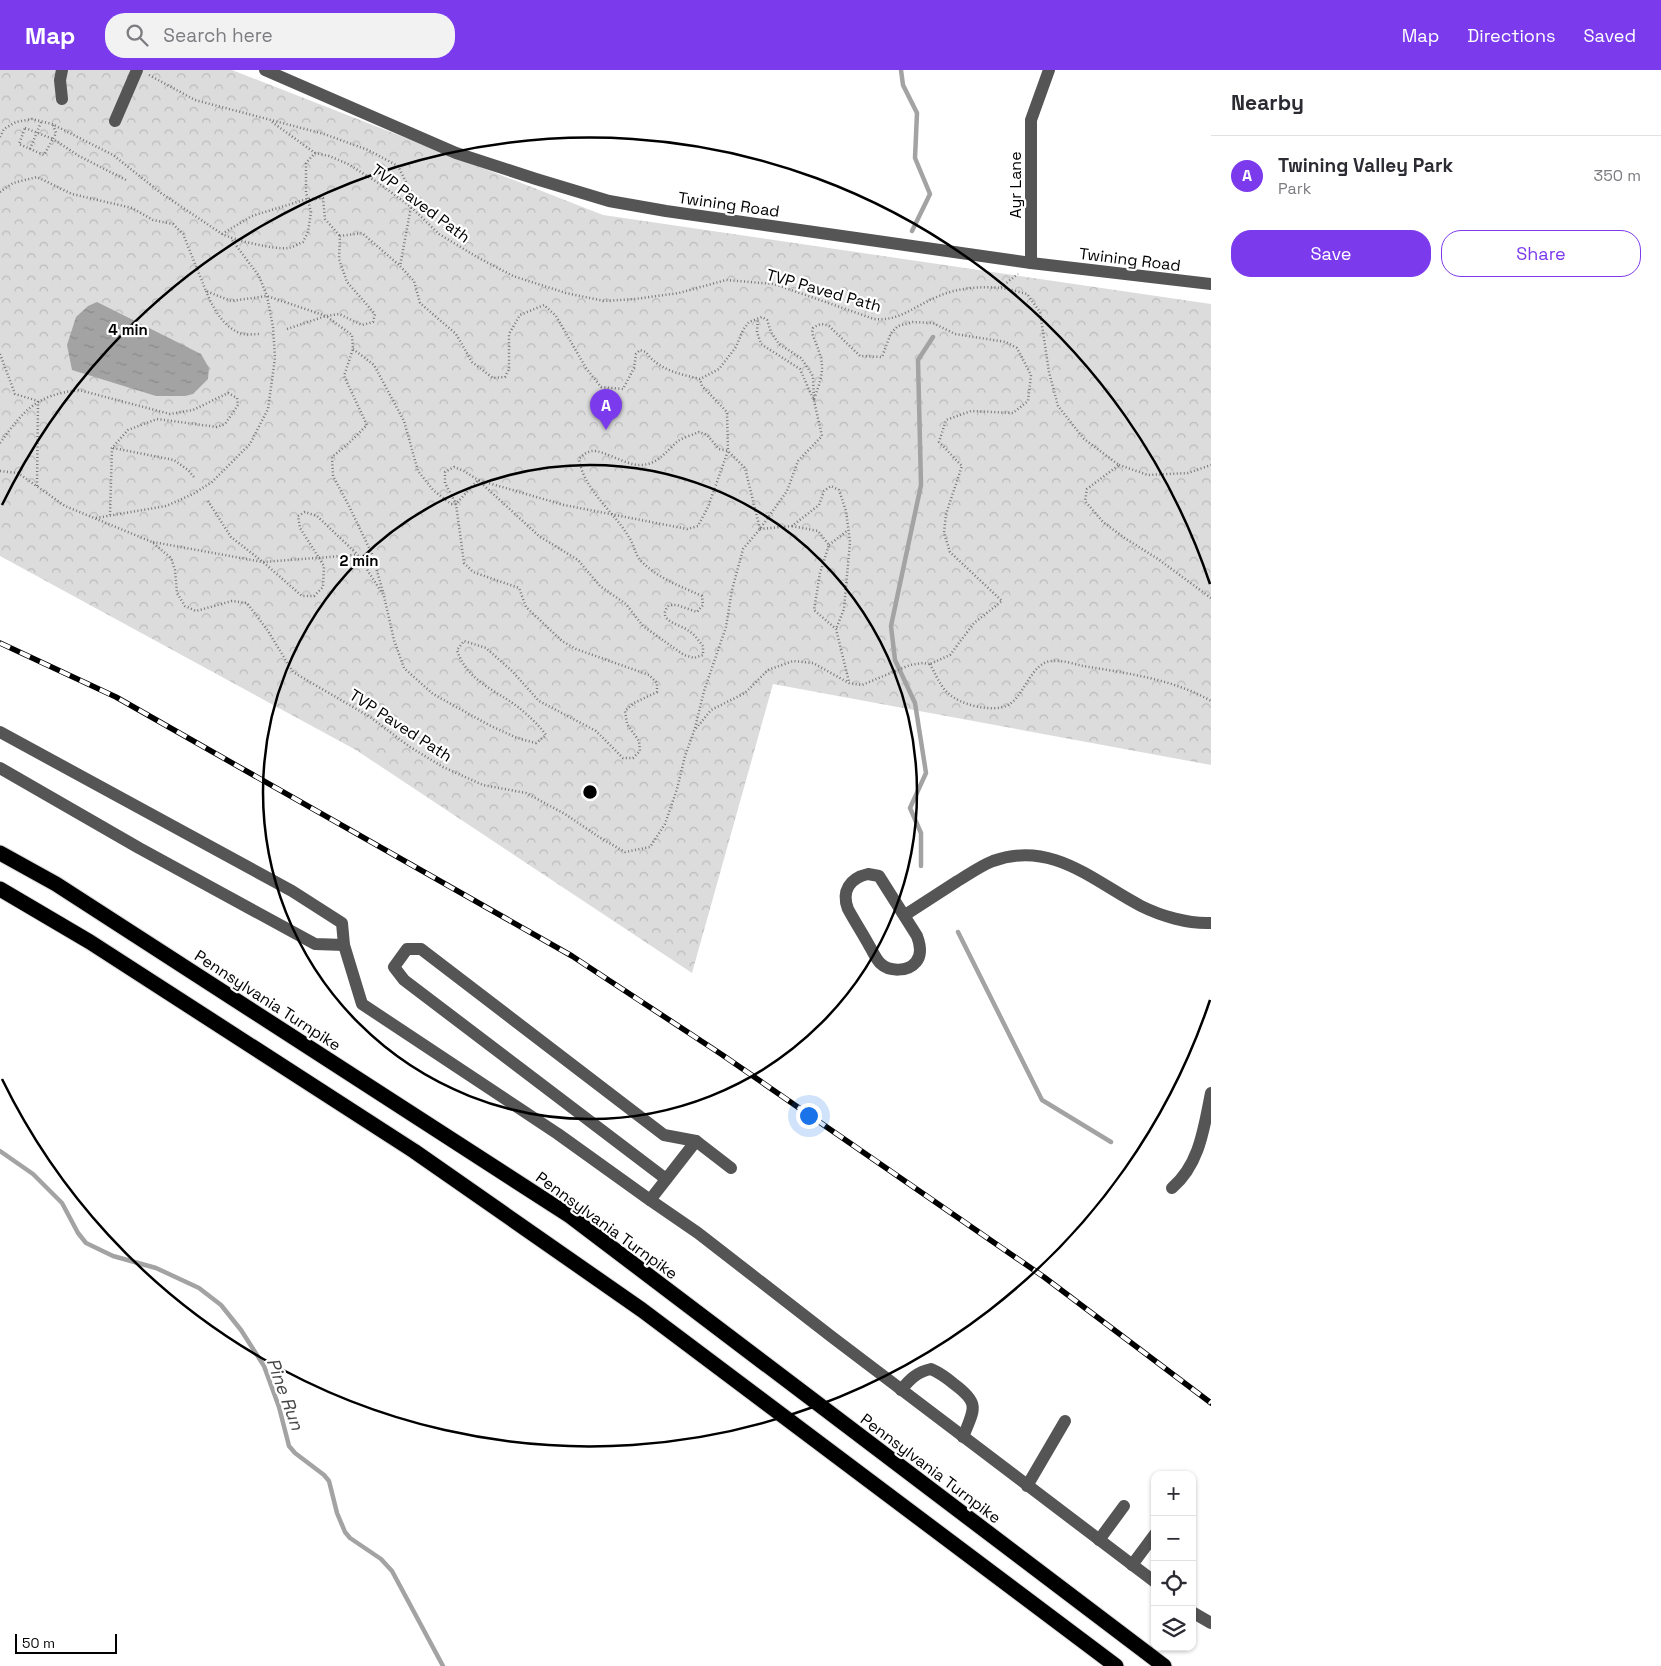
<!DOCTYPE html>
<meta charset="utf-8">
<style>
body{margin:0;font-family:"Space Grotesk",sans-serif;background:#f2f2f3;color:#2b2b33}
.controls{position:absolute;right:15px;bottom:15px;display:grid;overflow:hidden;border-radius:10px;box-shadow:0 1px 4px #0004}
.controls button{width:45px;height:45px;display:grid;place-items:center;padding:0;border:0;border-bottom:1px solid #e1e1e2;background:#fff;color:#2b2b33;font:25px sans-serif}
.scale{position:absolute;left:15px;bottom:12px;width:102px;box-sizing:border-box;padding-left:5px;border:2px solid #000;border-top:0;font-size:14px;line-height:18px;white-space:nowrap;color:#000;-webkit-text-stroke:4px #fff;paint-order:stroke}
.you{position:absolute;left:808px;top:1045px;width:18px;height:18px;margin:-12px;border:4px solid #fff;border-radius:50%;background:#1a73e8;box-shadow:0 0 0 8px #1a73e833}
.badge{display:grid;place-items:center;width:32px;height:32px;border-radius:50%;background:#7c3aed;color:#fff;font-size:16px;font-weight:700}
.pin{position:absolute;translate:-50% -41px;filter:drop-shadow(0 1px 2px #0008)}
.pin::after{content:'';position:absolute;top:26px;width:18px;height:15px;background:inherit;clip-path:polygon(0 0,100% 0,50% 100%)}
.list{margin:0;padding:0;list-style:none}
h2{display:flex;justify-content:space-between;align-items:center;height:65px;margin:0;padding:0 20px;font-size:21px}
h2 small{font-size:16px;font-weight:400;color:#7c7c81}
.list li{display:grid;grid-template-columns:32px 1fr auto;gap:15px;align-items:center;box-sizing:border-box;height:80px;padding:0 20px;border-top:1px solid #e1e1e2}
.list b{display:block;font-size:19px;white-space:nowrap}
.list p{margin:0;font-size:16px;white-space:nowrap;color:#7c7c81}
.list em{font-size:16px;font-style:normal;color:#7c7c81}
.actions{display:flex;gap:10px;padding:15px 20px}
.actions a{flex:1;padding:11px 0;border:1px solid #7c3aed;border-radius:20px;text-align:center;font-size:18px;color:#7c3aed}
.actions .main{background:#7c3aed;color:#fff}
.icon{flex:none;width:28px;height:28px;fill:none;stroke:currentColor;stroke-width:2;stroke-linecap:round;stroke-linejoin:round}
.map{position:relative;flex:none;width:1211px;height:1596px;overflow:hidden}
header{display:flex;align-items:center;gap:30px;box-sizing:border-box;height:70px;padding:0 25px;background:#7c3aed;color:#fff}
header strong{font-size:24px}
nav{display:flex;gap:28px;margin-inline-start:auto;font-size:18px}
.search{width:350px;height:45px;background:#f2f2f3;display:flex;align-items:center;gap:12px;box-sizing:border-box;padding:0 18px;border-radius:20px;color:#7c7c81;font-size:19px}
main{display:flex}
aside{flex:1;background:#fff}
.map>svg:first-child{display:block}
</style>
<header>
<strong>Map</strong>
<div class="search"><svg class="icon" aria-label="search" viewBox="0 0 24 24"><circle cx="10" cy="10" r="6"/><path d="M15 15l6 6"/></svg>Search here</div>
<nav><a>Map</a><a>Directions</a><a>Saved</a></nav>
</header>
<main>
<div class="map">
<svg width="1211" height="1596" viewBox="0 0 1211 1596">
<defs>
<pattern id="park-crowns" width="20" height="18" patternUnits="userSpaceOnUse" patternTransform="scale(1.25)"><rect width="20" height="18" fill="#dcdcdc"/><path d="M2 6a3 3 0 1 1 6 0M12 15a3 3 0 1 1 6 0" fill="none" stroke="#bbb"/></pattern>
<pattern id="water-ripples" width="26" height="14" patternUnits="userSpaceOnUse" patternTransform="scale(1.25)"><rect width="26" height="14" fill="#a3a3a3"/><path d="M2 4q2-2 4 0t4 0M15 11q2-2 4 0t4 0" fill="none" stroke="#8b8b8b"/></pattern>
</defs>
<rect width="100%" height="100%" fill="#fff"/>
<!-- park -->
<path fill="url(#park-crowns)" d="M0,0H232L603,145L1211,234V695L773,614L692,903L356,680L0,486Z"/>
<!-- water -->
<path fill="url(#water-ripples)" d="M97,232L201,284L209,298L208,309L193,324L185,326H156L72,300L67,275L76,247L88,236Z"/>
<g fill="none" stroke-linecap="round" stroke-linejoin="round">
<!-- stream -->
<g stroke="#a3a3a3" stroke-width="4.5">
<path d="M901,0L903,15L917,43L915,88L930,124L912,161"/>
<path d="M921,796V763L910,738L926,703L915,633L895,590L891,556L921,415L918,290L933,267"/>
<path d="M958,862L1042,1030L1111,1072"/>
<path d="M0,1081L33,1104L62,1133L78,1163L86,1173L113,1186L156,1198L199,1218L221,1235L241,1260L264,1296L279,1337L289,1376L295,1383L324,1405L329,1411L337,1443L345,1462L350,1468L381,1489L392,1501L443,1596"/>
</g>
<!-- highway casing -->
<g stroke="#dbdbdb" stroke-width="17">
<g id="highway">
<path d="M0,783L56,814L570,1146L1164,1596"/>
<path d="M0,819L90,872L414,1081L642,1240L1116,1596"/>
</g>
</g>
<!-- path -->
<g stroke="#777" stroke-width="2.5" stroke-dasharray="1 2.5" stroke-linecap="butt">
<path d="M149,5L195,30L324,64L368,80L398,96L411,122V137L400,196L414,211L420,233L456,264L472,292L493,308L505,307L509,299V264L520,245L544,235L556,246L586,298L601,317L623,319L634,298L636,284L640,280L646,282C658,300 680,304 700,309L719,299L736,277L743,260L749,252L762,247L767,250L771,262L779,274L801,288L813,306L814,331"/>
<path d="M272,52L315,83"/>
<path d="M53,55L56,63L53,69L79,86L128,111"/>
<path d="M25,58L53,69L44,85L19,74Z"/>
<path d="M0,67L4,59L16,52L32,49L52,54L113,85L161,123L222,164C234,170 275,180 288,178C293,177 298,174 303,172L308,162L311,142L306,122V93L315,83L329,86L348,94L380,114L411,137L439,164L477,187L513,206L566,223L604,231L635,229L679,223L726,210L774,214L874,249C899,252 916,235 939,226C957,218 981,216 1001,218C1009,219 1019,222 1027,224L1040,242L1049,302L1058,336L1084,369L1119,395L1087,419L1085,431L1103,452L1126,469L1158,489L1211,528"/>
<path d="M30,79L42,50"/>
<path d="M0,122L13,113L37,107L72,124L132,138L153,150L173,154L183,164L206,221L231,231L267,226L326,246L352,265L353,279L344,306L367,355L349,373L332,387L333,406L348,434L372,484L383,522"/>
<path d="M222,164L252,146L307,129L323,128L325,149L340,166"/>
<path d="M1001,217L1018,204"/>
<path d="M206,221C213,238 224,259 243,264C248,265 255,264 259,264"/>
<path d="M287,259L326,246L339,244L362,255L373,252L375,244L347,212L339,189L340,166L362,163L399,195"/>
<path d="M353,279L374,295L404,351L418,401L433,420L451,434H456L478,410L564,435L687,459L698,456L708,437L728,381L727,342L702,316L700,309"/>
<path d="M0,284L15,324L38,331"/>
<path d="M814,329C826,297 824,294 812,263L813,258C819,254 822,253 829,256L860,286L882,287L891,263L898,256L913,252L933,253L955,264L1006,272L1017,278L1031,305L1028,331L1013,343L971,341L946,350L939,372L962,396L946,444L944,463L950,482L1002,531L974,553L950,585L930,594"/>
<path d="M0,373C24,340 36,325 79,320L170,344L193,340L228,323L237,328L238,335L225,354L217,357L157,349L128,360L112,378L110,445"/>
<path d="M113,378L174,390L188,400L194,407"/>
<path d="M1119,395L1148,405L1188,403L1211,395"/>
<path d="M0,401L18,403L65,436L152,472L171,488L175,500L177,523L185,536L196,541L232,531L247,533L268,561L293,602L370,647L410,677L443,697L483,715L526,723L565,744L599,767L625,782L650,777L665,754L677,719L685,686L694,661L711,640L745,623L768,600L793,591L813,593L849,613L862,615L910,595L923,593L930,594"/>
<path d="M37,416L38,331"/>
<path d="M208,431L231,467L263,492L302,526H314L323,517L324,496L300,458L298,446L305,442L317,446L357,484L384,526L394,570L404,598L433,624L489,655L517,668L536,673L546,665C539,655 528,645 518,637C494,619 467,611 457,580L464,571L486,578L512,601L539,631L596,661L623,688H633L640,681L639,671L627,654L625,641L634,633L657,622V613L649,605L576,579L562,571L526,537L519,518L473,502L464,493L456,434L445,413V402L454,397L464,401L478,410L539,466L578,490L600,516L626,534L643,556L684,585L694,588L703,585V576C699,571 695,565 689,561C680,554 655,551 669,535H677L697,542L703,535L702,526C680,516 657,508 640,490C635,484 634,475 630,469C615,442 584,421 579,389C583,385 586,382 592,381C604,380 625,395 640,395C658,395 666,381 678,371C684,367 693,365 699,362L707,365L719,379L728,381L745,398L760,459"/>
<path d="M96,448L166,436L193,424L212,412L250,374L268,339L275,288L273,257L267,226L259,206L232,170"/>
<path d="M792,456L818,461L829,475L820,503L814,540L836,559L849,612"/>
<path d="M760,459L792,456L819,435L824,421L831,416L839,420L846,441L850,472L844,539L836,559"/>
<path d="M153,472L263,492L355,485"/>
<path d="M829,475L848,460"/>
<path d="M930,594C935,603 940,616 948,623C960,635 993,643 1008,635C1025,626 1031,591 1053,591C1063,590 1074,594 1083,596C1126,603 1173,609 1211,631"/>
<path d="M695,658L704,621L726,557L732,520L743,479L760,459L787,421L798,391L822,366L814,331L800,299L761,274L757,262L758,248"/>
</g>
<!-- minor -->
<g stroke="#555" stroke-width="12">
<path d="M62,0L60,10L62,29"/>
<path d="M265,0L456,83L536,109L609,131L666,141L1031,193L1211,214"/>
<path d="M115,51L137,0"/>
<path d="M1031,193V50L1049,0"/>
<path d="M0,662L292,821L342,853L344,875L362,934L558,1064L650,1130"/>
<path d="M0,698L139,778L315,874L344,875"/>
<path d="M868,804L879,806L917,866C920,874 922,885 916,892C908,902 889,902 880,893C876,889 873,882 870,877C863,864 855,852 848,839C841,821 850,808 868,804Z"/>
<path d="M905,845C922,834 939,823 956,812C968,805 980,796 993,791C1052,770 1093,811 1141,836C1161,846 1188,854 1211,853"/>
<path d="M731,1098L696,1071L650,1130L698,1163L832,1267L1155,1512"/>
<path d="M666,1109L404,910L394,897L407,879H421L664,1065L696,1071"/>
<path d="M1172,1118C1200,1094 1204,1057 1211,1023"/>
<path d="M901,1320C910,1309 917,1302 931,1299C940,1303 947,1308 954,1314C981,1334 974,1339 963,1367"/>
<path d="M1027,1416L1065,1351"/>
<path d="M1099,1470L1124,1436"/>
<path d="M1132,1495L1155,1464"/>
<path d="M1192,1542L1211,1553"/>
</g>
<!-- highway -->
<use href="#highway" stroke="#000" stroke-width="15"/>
<!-- rail casing -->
<g stroke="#000" stroke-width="5.5">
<path id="rail" d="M0,573L116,627L572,886L721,984L1044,1207L1211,1333"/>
</g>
<!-- rail -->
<use href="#rail" stroke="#fff" stroke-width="4" stroke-dasharray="11" stroke-linecap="butt"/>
</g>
<!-- distance rings -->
<g fill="none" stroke="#000" stroke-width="2.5">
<circle cx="590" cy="722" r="327"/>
<path d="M1210 930A654 654 0 0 1 2 1009M2 435A654 654 0 0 1 1210 514"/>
</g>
<g text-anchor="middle" stroke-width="4.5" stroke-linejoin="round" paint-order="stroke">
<!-- street labels -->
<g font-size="16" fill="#000" stroke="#fff">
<text transform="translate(1015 115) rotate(-90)" y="6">Ayr Lane</text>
<text transform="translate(421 133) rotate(37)" y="6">TVP Paved Path</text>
<text transform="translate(729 134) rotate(8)" y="6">Twining Road</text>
<text transform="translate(1130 189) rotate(7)" y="6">Twining Road</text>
<text transform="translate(824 220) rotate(16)" y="6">TVP Paved Path</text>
<text transform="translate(401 655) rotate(33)" y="6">TVP Paved Path</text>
<text transform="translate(268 930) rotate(33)" y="6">Pennsylvania Turnpike</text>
<text transform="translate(607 1155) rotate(36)" y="6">Pennsylvania Turnpike</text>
<text transform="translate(931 1398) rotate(37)" y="6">Pennsylvania Turnpike</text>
</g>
<!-- water labels -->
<g font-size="18" font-style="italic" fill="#444" stroke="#fff">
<text transform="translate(285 1324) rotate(70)" y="6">Pine Run</text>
</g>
</g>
<circle cx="590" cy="722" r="8" fill="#000" stroke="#fff" stroke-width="2.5"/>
<g font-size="15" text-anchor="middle" font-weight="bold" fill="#000" stroke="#fff" stroke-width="4.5" stroke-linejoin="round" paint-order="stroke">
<text x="128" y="265">4 min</text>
<text x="359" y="496">2 min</text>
</g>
</svg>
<div class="controls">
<button>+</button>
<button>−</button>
<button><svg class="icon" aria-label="locate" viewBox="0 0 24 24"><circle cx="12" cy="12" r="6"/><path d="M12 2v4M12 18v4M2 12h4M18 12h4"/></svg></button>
<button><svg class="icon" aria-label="layers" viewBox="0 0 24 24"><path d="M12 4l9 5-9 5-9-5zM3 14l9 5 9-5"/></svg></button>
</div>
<div class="scale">50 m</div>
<div class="you"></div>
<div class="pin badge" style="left:606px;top:360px">A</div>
</div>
<aside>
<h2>Nearby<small></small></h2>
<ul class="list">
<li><span class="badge">A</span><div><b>Twining Valley Park</b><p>Park</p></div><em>350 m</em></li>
</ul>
<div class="actions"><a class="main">Save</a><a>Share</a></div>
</aside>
</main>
